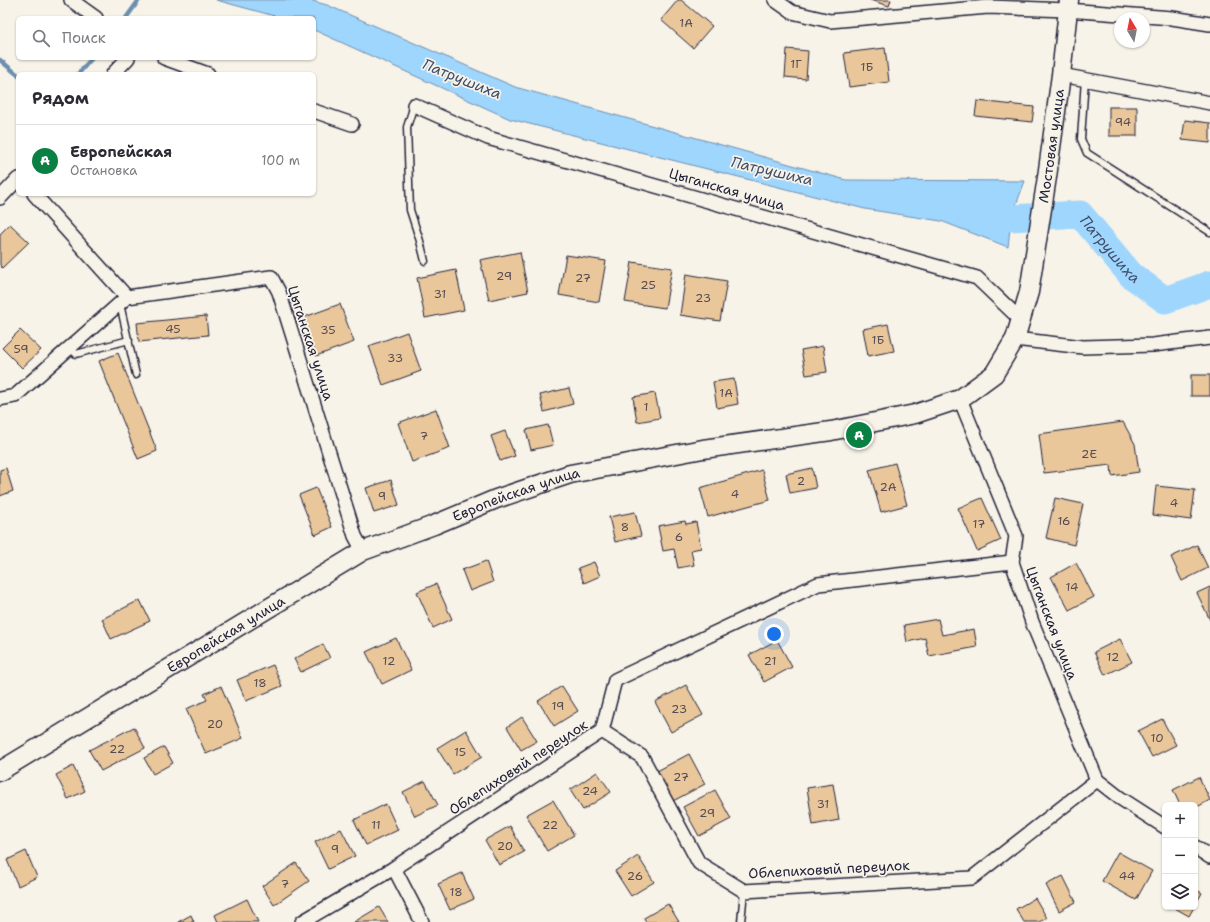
<!DOCTYPE html>
<html lang="ru">
<meta charset="utf-8">
<style>
body{margin:0;font-family:"Shantell Sans",sans-serif;background:#f2f2f3;color:#2b2b33}
.controls{position:absolute;right:12px;bottom:12px;display:grid;overflow:hidden;border-radius:6px;box-shadow:0 1px 3px #0004}
.controls button{width:36px;height:36px;display:grid;place-items:center;padding:0;border:0;border-bottom:1px solid #e1e1e2;background:#fff;color:#2b2b33;font:20px sans-serif}
.compass{position:absolute;left:1114px;top:12px;width:36px;height:36px;border-radius:50%;background:#fff;box-shadow:0 1px 3px #0004;rotate:350deg}
.you{position:absolute;left:774px;top:634px;width:14px;height:14px;margin:-10px;border:3px solid #fff;border-radius:50%;background:#1a73e8;box-shadow:0 0 0 6px #1a73e833}
.badge{display:grid;place-items:center;width:26px;height:26px;border-radius:50%;background:#0b8043;color:#fff;font-size:13px;font-weight:700}
.pin{position:absolute;translate:-50% -50%;border:2px solid #fff;box-shadow:0 1px 4px #0006}
.list{margin:0;padding:0;list-style:none}
h2{display:flex;justify-content:space-between;align-items:center;height:52px;margin:0;padding:0 16px;font-size:17px}
h2 small{font-size:13px;font-weight:400;color:#7c7c81}
.list li{display:grid;grid-template-columns:26px 1fr auto;gap:12px;align-items:center;box-sizing:border-box;height:72px;padding:0 16px;border-top:1px solid #e1e1e2}
.list b{display:block;font-size:15px;white-space:nowrap}
.list p{margin:0;font-size:13px;white-space:nowrap;color:#7c7c81}
.list em{font-size:13px;font-style:normal;color:#7c7c81}
.icon{flex:none;width:22px;height:22px;fill:none;stroke:currentColor;stroke-width:2;stroke-linecap:round;stroke-linejoin:round}
.map{position:relative;flex:none;width:1210px;height:922px;overflow:hidden}
.search{position:absolute;background:#fff;box-shadow:0 1px 3px #0004;left:16px;top:16px;width:300px;height:44px;display:flex;align-items:center;gap:10px;box-sizing:border-box;padding:0 14px;border-radius:6px;color:#7c7c81;font-size:15px}
.panel{position:absolute;background:#fff;box-shadow:0 1px 3px #0004;left:16px;top:72px;width:300px;height:124px;border-radius:6px}
.map>svg:first-child{display:block}
</style>
<div class="map">
<svg width="1210" height="922" viewBox="0 0 1210 922">
<rect width="100%" height="100%" fill="#f7f3e8"/>
<filter id="ink" filterUnits="userSpaceOnUse"><feTurbulence type="fractalNoise" baseFrequency=".025" numOctaves="2"/><feDisplacementMap in="SourceGraphic" scale="8" xChannelSelector="R" yChannelSelector="G"/><feConvolveMatrix kernelMatrix="1 2 1 2 8 2 1 2 1" color-interpolation-filters="sRGB"/></filter>
<g filter="url(#ink)">
<!-- water -->
<path fill="#9fd6fe" stroke="#6d8eb0" d="M216,0H309L327,5L515,87L846,180L1025,181L1011,218L1008,247L941,221L865,209L510,119L314,30V18H282Z"/>
<g fill="none" stroke-linecap="round" stroke-linejoin="round">
<!-- stream -->
<g stroke="#6d8eb0" stroke-width="4.5">
<path d="M126,18L139,0"/>
<path d="M0,60L18,75"/>
<path d="M78,74L92,58"/>
</g>
<!-- river -->
<path stroke="#9fd6fe" stroke-width="27" id="s1" d="M975,212L1011,218L1080,214L1131,275L1165,300L1210,284"/>
</g>
<!-- building -->
<g fill="#eac79b" stroke="#22223b">
<path d="M678,0H681L712,26L693,48L661,20Z"/>
<path d="M870,0H891L889,6Z"/>
<path d="M885,48L889,82L849,87L844,53Z"/>
<path d="M787,49L808,51L806,79L785,77Z"/>
<path d="M977,101L1034,107L1032,122L975,116Z"/>
<rect x="1109" y="107" width="28" height="29"/>
<path d="M1185,120L1210,123V143L1182,140Z"/>
<path d="M10,224L29,242L2,268L0,265V234Z"/>
<path d="M520,252L528,292L489,300L480,260Z"/>
<path d="M566,255L606,261L599,302L559,295Z"/>
<path d="M632,262L672,268L665,308L625,302Z"/>
<path d="M456,270L464,310L425,318L417,278Z"/>
<path d="M686,274L727,281L720,321L680,315Z"/>
<path d="M340,304L354,342L316,356L302,318Z"/>
<path d="M206,316L208,335L139,342L137,323Z"/>
<path d="M888,324L894,351L868,356L863,329Z"/>
<path d="M20,330L41,350L22,368L2,348Z"/>
<path d="M407,332L421,371L383,385L369,346Z"/>
<path d="M823,346L827,372L806,375L801,350Z"/>
<path d="M118,353L157,451L138,459L99,361Z"/>
<rect x="1191" y="375" width="19" height="21"/>
<path d="M734,379L738,404L717,408L713,382Z"/>
<path d="M569,388L573,404L544,412L540,395Z"/>
<path d="M655,393L660,418L637,422L633,397Z"/>
<path d="M436,409L450,448L412,462L398,423Z"/>
<path d="M1123,422L1135,444L1139,472L1112,476L1111,465L1044,473L1039,434Z"/>
<path d="M548,425L553,445L531,450L526,430Z"/>
<path d="M505,431L515,456L500,461L491,436Z"/>
<path d="M895,463L907,505L881,512L869,470Z"/>
<path d="M6,468L13,491L0,496V470Z"/>
<path d="M812,468L816,488L790,493L786,474Z"/>
<path d="M762,470L770,500L708,517L700,488Z"/>
<path d="M391,480L399,505L374,513L366,488Z"/>
<path d="M1156,486L1195,490L1191,520L1153,515Z"/>
<path d="M316,488L332,527L315,535L299,495Z"/>
<path d="M982,498L1001,540L977,551L958,508Z"/>
<path d="M1055,498L1083,504L1074,545L1046,538Z"/>
<path d="M635,512L641,536L615,542L609,517Z"/>
<path d="M685,521L686,524L696,522L701,548L691,550L694,565L678,568L674,549L663,551L658,526Z"/>
<path d="M1197,545L1208,568L1182,581L1171,557Z"/>
<path d="M486,561L493,582L470,591L462,570Z"/>
<path d="M594,562L600,576L584,583L578,568Z"/>
<path d="M1076,563L1094,597L1069,610L1051,577Z"/>
<path d="M436,584L452,619L433,628L417,592Z"/>
<path d="M1210,587V620L1197,593Z"/>
<path d="M140,600L150,621L111,639L102,619Z"/>
<path d="M938,619L942,635L974,629L977,647L929,656L925,638L907,642L904,625Z"/>
<path d="M396,638L411,670L382,684L366,652Z"/>
<path d="M1120,639L1132,662L1105,675L1094,652Z"/>
<path d="M777,640L792,667L764,682L749,655Z"/>
<path d="M323,644L330,658L301,672L294,659Z"/>
<path d="M273,665L282,686L246,701L237,680Z"/>
<path d="M686,685L703,715L671,732L655,702Z"/>
<path d="M221,686L243,738L206,754L186,709L207,700L204,694Z"/>
<path d="M562,686L578,711L554,726L538,701Z"/>
<path d="M522,717L537,741L521,750L507,727Z"/>
<path d="M1162,719L1176,745L1152,757L1138,731Z"/>
<path d="M134,727L145,748L101,771L89,750Z"/>
<path d="M466,730L482,757L453,774L437,748Z"/>
<path d="M164,747L173,763L153,774L144,758Z"/>
<path d="M689,754L705,784L673,801L657,771Z"/>
<path d="M73,766L85,791L68,799L56,775Z"/>
<path d="M597,772L611,792L583,810L570,790Z"/>
<path d="M1199,777L1210,800L1195,808V805H1180L1173,790Z"/>
<path d="M425,781L438,805L415,816L403,792Z"/>
<path d="M833,784L839,820L813,825L807,788Z"/>
<path d="M715,790L731,819L699,836L683,807Z"/>
<path d="M553,800L574,835L547,851L526,815Z"/>
<path d="M386,804L398,830L366,845L354,820Z"/>
<path d="M510,826L524,852L499,865L485,840Z"/>
<path d="M341,829L355,856L328,869L315,842Z"/>
<path d="M26,851L37,877L18,886L7,860Z"/>
<path d="M1118,852L1152,871L1136,900L1102,881Z"/>
<path d="M638,856L654,882L631,896L615,871Z"/>
<path d="M296,863L309,881L274,905L262,886Z"/>
<path d="M462,873L474,899L450,910L438,884Z"/>
<path d="M1063,876L1076,902L1059,911L1046,885Z"/>
<path d="M1195,889L1202,893L1195,905Z"/>
<path d="M1035,898L1047,918L1039,922H1024L1016,909Z"/>
<path d="M247,899L258,922H218L215,915Z"/>
<path d="M668,904L679,922H646L644,918Z"/>
<path d="M379,907L388,922H354Z"/>
<path d="M1173,907H1194L1189,916Z"/>
<path d="M191,915L194,922H178Z"/>
</g>
<g fill="none" stroke-linecap="round" stroke-linejoin="round">
<!-- lane casing -->
<g stroke="#22223b" stroke-width="9">
<g id="lane">
<path d="M1085,79L1081,139L1087,153L1210,232"/>
<path d="M414,105L407,127L410,210L420,241L425,261"/>
<path d="M120,304L136,375"/>
<path d="M70,348L76,354L129,340"/>
<path d="M741,922L744,891"/>
</g>
</g>
<!-- street casing -->
<g stroke="#22223b" stroke-width="16">
<g id="street">
<path d="M71,0L96,18"/>
<path d="M775,0L792,12L830,21L988,7L1067,10L1172,18L1210,24"/>
<path d="M164,58L208,74"/>
<path d="M113,74L128,58"/>
<path d="M1061,75L1210,103"/>
<path d="M414,105L488,138L977,278L1021,320"/>
<path d="M314,111L352,124"/>
<path d="M34,194L127,297L271,277L279,292L355,536L363,551"/>
<path d="M0,198L18,179"/>
<path d="M1015,339L1083,347L1153,345L1210,338"/>
<path d="M0,399L15,396L127,297"/>
<path d="M960,399L1016,536L1012,562L1032,622L1097,780L1120,798L1165,827"/>
<path d="M602,731L615,680L818,584L1012,562"/>
<path d="M1195,847L1210,857"/>
<path d="M394,868L422,922"/>
<path d="M302,922L394,868L602,731L642,757L699,863L744,891L972,878L1097,780"/>
</g>
</g>
<!-- secondary casing -->
<g stroke="#22223b" stroke-width="21">
<g id="secondary">
<path id="s2" d="M0,771L363,551L434,525L496,499L570,474L703,449L831,431L915,414L960,399L994,374L1015,339L1029,292L1047,177L1061,75L1069,0"/>
</g>
</g>
<!-- lane -->
<use href="#lane" stroke="#f7f3e8" stroke-width="6"/>
<!-- street -->
<use href="#street" stroke="#f7f3e8" stroke-width="13"/>
<!-- secondary -->
<use href="#secondary" stroke="#f7f3e8" stroke-width="18"/>
</g>
</g>
<g text-anchor="middle" stroke-width="3.5" stroke-linejoin="round" paint-order="stroke">
<!-- number labels -->
<g font-size="12" fill="#544b53">
<text x="686" y="27">1А</text>
<text x="796" y="68">1Г</text>
<text x="867" y="71">1Б</text>
<text x="1123" y="126">94</text>
<text x="504" y="280">29</text>
<text x="583" y="282">27</text>
<text x="648" y="289">25</text>
<text x="440" y="298">31</text>
<text x="703" y="302">23</text>
<text x="173" y="333">45</text>
<text x="328" y="334">35</text>
<text x="878" y="344">1Б</text>
<text x="21" y="353">59</text>
<text x="395" y="362">33</text>
<text x="726" y="397">1А</text>
<text x="646" y="411">1</text>
<text x="424" y="440">7</text>
<text x="1089" y="458">2Е</text>
<text x="801" y="485">2</text>
<text x="888" y="491">2А</text>
<text x="735" y="498">4</text>
<text x="382" y="500">9</text>
<text x="1174" y="507">4</text>
<text x="1064" y="525">16</text>
<text x="979" y="528">17</text>
<text x="625" y="531">8</text>
<text x="679" y="541">6</text>
<text x="1072" y="591">14</text>
<text x="1113" y="661">12</text>
<text x="389" y="665">12</text>
<text x="770" y="665">21</text>
<text x="260" y="687">18</text>
<text x="558" y="710">19</text>
<text x="679" y="713">23</text>
<text x="215" y="728">20</text>
<text x="1157" y="742">10</text>
<text x="117" y="753">22</text>
<text x="460" y="756">15</text>
<text x="681" y="781">27</text>
<text x="590" y="795">24</text>
<text x="823" y="808">31</text>
<text x="707" y="817">29</text>
<text x="376" y="829">11</text>
<text x="550" y="829">22</text>
<text x="505" y="850">20</text>
<text x="335" y="853">9</text>
<text x="635" y="880">26</text>
<text x="1127" y="880">44</text>
<text x="285" y="888">7</text>
<text x="456" y="896">18</text>
</g>
<!-- street labels -->
<g font-size="14" fill="#22223b" stroke="#f7f3e8">
<text dy="5" stroke="none"><textPath href="#s2" startOffset="1323">Мостовая улица</textPath></text>
<text transform="translate(727 189) rotate(16)" y="5">Цыганская улица</text>
<text transform="translate(311 343) rotate(72)" y="5">Цыганская улица</text>
<text dy="5" stroke="none"><textPath href="#s2" startOffset="588">Европейская улица</textPath></text>
<text transform="translate(1052 623) rotate(69)" y="5">Цыганская улица</text>
<text dy="5" stroke="none"><textPath href="#s2" startOffset="264">Европейская улица</textPath></text>
<text transform="translate(518 767) rotate(-33)" y="5">Облепиховый переулок</text>
<text transform="translate(829 869) rotate(-3)" y="5">Облепиховый переулок</text>
</g>
<!-- water labels -->
<g font-size="15" font-style="italic" fill="#414f6c" stroke="#f7f3e8">
<text transform="translate(462 79) rotate(22)" y="5">Патрушиха</text>
<text transform="translate(772 171) rotate(13)" y="5">Патрушиха</text>
<text dy="5" stroke="none"><textPath href="#s1" startOffset="152">Патрушиха</textPath></text>
</g>
</g>
</svg>
<div class="controls">
<button>+</button>
<button>−</button>
<button><svg class="icon" aria-label="layers" viewBox="0 0 24 24"><path d="M12 4l9 5-9 5-9-5zM3 14l9 5 9-5"/></svg></button>
</div>
<svg class="compass" viewBox="-18 -18 36 36"><path d="M0-13l5 13h-10z" fill="#e53935"/><path d="M0 13l5-13h-10z" fill="#7c7c81"/></svg>
<div class="you"></div>
<div class="pin badge" style="left:859px;top:435px">A</div>
<div class="search"><svg class="icon" aria-label="search" viewBox="0 0 24 24"><circle cx="10" cy="10" r="6"/><path d="M15 15l6 6"/></svg>Поиск</div>
<section class="panel">
<h2>Рядом<small></small></h2>
<ul class="list">
<li><span class="badge">A</span><div><b>Европейская</b><p>Остановка</p></div><em>100 m</em></li>
</ul>
</section>
</div>
